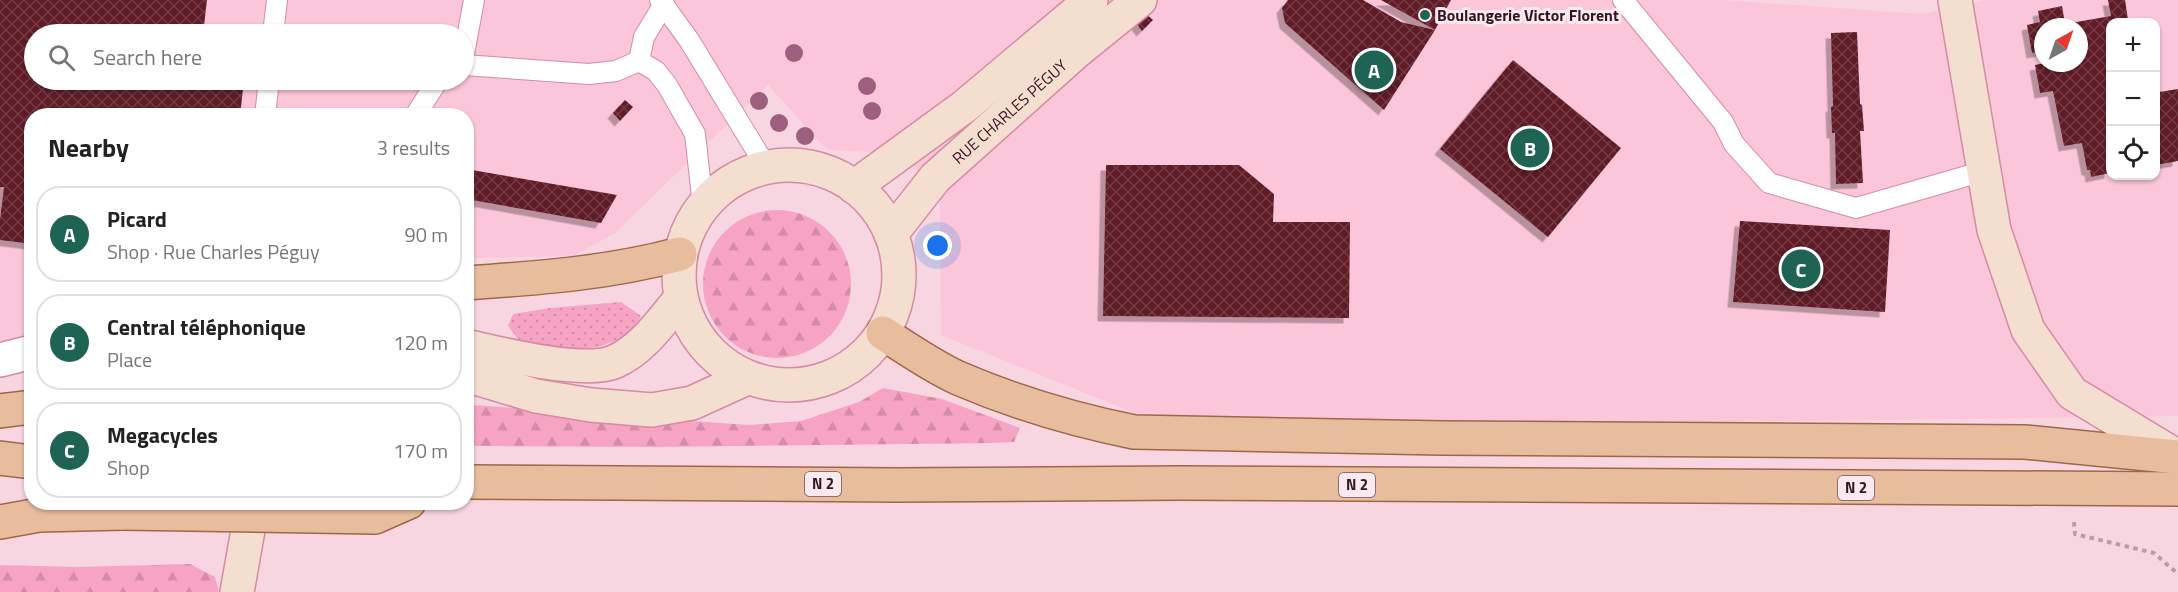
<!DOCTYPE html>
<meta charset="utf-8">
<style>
body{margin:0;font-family:"Titillium Web",sans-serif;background:#f6f6f6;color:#222}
.controls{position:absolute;right:18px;top:18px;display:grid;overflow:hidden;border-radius:12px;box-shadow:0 2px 4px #0004}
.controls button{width:54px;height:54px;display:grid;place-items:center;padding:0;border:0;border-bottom:2px solid #e0e0e0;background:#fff;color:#222;font:30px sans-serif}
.compass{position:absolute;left:2034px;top:18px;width:54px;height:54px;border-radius:50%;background:#fff;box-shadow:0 2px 4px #0004;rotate:40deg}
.you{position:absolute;left:938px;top:246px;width:21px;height:21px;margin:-15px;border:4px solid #fff;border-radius:50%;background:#1a73e8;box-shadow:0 0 0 9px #1a73e833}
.badge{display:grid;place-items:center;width:39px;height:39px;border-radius:50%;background:#1f6354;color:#fff;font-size:20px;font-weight:700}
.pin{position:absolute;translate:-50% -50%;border:3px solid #fff;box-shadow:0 2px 6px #0006}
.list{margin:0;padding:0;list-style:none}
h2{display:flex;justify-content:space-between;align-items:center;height:78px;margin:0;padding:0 24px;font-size:26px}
h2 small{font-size:20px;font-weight:400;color:#767676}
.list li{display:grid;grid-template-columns:39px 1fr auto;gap:18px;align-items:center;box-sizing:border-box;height:96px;margin:0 12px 12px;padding:0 12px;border:2px solid #e0e0e0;border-radius:24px}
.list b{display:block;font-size:22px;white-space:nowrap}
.list p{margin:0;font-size:20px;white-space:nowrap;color:#767676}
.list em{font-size:20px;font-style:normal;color:#767676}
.icon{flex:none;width:33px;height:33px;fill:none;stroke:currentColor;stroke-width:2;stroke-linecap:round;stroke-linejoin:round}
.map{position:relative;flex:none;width:2178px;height:592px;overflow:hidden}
.search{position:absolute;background:#fff;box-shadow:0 2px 4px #0004;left:24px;top:24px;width:450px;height:66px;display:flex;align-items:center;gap:15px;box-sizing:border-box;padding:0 21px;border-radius:33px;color:#767676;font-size:22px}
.panel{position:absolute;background:#fff;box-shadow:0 2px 4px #0004;left:24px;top:108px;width:450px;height:402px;border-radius:24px}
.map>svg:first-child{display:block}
</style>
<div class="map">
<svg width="2178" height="592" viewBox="0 0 2178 592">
<defs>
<pattern id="grass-dots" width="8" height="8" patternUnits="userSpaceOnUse" patternTransform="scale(1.5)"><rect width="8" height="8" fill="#f7a4c4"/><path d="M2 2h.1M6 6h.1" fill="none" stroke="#d48ca8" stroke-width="1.8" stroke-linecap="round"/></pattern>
<pattern id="forest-firs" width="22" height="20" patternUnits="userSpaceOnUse" patternTransform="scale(1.5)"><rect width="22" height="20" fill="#f7a4c4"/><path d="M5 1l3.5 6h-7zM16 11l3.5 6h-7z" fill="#d48ca8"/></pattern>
<pattern id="building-cross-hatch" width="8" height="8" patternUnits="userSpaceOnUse" patternTransform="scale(1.5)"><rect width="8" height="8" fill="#5f1b26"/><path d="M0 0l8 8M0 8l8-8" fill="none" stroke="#733b44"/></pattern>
<filter id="shadow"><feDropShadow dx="-5.5" dy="5.5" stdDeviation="0" flood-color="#0004"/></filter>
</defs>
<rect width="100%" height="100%" fill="#f7d6e2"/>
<!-- built -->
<path fill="#fbc6d9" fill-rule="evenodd" d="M0,0H1724L1922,14L1986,0H2178V416L1433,426L1145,417L941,335L940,192L892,144L875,152L827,150L768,85L615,233L573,256L467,258L466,116H32L31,337L21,341H0ZM2110,22H2156V176H2110ZM2043,27H2079V63H2043ZM34,34H464V80H34Z"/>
<!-- grass -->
<path fill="url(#grass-dots)" d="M621,302L641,316C633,338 600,349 577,350C560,351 539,345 521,343L508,326L513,314L550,308Z"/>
<!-- forest -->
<g fill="url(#forest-firs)">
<circle cx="777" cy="284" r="74"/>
<path d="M883,388L942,399L1020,428L1014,442L992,443L657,447L467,446L466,402L474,405L748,425L801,421L859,402Z"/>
<path d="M190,564L215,577L219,592H0V565L77,567Z"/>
</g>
<!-- building -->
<g fill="url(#building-cross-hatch)" filter="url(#shadow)">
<path d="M0,0H207L203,34H34V80H244L240,116H32V244L0,240V220L4,187H0Z"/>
<path d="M1288,0H1363L1401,22L1435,30L1381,0H1451L1435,30L1384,110L1285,23L1282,8Z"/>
<path d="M2108,0H2125L2128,20H2131V22H2110V173L2091,177L2090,170H2087L2082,143L2064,146L2053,91L2040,93L2035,65L2045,63H2079V27H2043V51L2032,53L2027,25L2040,22L2038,11L2062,6L2065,24L2111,16Z"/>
<path d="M1146,14L1153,20L1142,31L1136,23Z"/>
<path d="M1857,32L1860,104L1862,105L1864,131H1860L1863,183L1836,184L1835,133H1832L1831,107L1833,106L1831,33Z"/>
<path d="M1513,60L1621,148L1548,237L1440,149Z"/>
<path d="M2178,89V161L2156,165V99L2160,98L2159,92Z"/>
<path d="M625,100L633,107L620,121L613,113Z"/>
<path d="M1106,165H1239L1274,194L1273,222H1350L1349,318L1103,316Z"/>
<path d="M466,169L617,195L601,223L466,199Z"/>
<path d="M1740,221L1890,230L1885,312L1733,302Z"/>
</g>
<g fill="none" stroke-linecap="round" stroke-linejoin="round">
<!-- lane casing -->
<g stroke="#d58aa7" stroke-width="22">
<g id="lane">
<path d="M660,0L689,40L767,168"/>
<path d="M1623,0L1723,122L1734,144L1769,183L1856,208L1984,171"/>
<path d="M273,34L277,0"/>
<path d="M464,54L474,0"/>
<path d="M639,61L656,71L667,85L695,134L703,206"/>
<path d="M464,65L589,74L616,71L639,61L644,37L664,4"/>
<path d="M265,116L269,80"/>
<path d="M415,116L438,80"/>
</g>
</g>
<!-- street casing -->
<g stroke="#d58aa7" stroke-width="36">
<path id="street" d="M0,360L32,352"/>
</g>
<!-- secondary casing -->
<g stroke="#d58aa7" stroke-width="36">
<g id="secondary">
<path d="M1955,0L1994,230L2028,330L2072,393L2178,457"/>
<circle cx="789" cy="275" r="110"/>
<path d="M854,187L965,106L1091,0"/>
<path id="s1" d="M891,234L935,178L1076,52L1140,0"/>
<path d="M466,346C499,354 584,374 614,362C643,349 661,322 681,298"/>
<path d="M466,375L536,396L591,405L652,410L692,403L747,378"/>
<path d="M237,592L253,502"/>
</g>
</g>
<!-- primary casing -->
<g stroke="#9f6649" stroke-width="36">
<g id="primary">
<path d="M466,283C539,278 610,273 680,254"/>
<path d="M883,333C906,348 932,366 958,378C1014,402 1074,420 1134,432L1442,438L2025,442L2178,457"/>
<path d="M0,411L32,407"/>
<path d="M0,458L32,462"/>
<path d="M466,482L897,485L1180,483L2178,489"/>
<path d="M375,517L409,502"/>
<path d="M0,522L39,515L123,513"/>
</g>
</g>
<!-- path -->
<path stroke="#ba9ba7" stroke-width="4" stroke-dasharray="4.5 4.5" stroke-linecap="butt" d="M2074,522L2075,534L2154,553L2178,574"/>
<!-- lane -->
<use href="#lane" stroke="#fff" stroke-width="20"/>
<!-- street -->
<use href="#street" stroke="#fff" stroke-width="33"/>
<!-- secondary -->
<use href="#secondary" stroke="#f4decf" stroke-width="33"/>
<!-- primary -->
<use href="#primary" stroke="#e8bd9e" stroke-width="33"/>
<!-- primary-bridge casing -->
<g stroke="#9f6649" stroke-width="36" stroke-linecap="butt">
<path id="primary-bridge" d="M123,513L375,517"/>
</g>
<!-- primary-bridge -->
<use href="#primary-bridge" stroke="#e8bd9e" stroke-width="33"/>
</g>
<!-- trees -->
<g fill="#9c607e">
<circle cx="794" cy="53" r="9"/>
<circle cx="867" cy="86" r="9"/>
<circle cx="759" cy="101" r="9"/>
<circle cx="872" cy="111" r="9"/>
<circle cx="779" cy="123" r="9"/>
<circle cx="805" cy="136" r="9"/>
</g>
<!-- markers -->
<circle fill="#1f6354" stroke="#fae9ee" stroke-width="2" cx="1425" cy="15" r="6"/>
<g text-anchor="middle" stroke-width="6" stroke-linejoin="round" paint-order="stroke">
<!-- shield labels -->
<g fill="#fae9ee" stroke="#6e555f" stroke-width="1.5">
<rect x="805" y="472" width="36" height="24" rx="4.5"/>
<rect x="1339" y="473" width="36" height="24" rx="4.5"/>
<rect x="1838" y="476" width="36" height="24" rx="4.5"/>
</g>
<g font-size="15" font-weight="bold" fill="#321622">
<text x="823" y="489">N 2</text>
<text x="1357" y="490">N 2</text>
<text x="1856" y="493">N 2</text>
</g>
<!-- poi labels -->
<g font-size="16" font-weight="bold" fill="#321622" stroke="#fae9ee" text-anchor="start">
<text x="1437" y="21">Boulangerie Victor Florent</text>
</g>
<!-- street labels -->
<g font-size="16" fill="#321622" stroke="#fae9ee">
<text dy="6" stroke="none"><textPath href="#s1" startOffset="171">RUE CHARLES PÉGUY</textPath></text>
</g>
</g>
</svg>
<div class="controls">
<button>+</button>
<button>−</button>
<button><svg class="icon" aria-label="locate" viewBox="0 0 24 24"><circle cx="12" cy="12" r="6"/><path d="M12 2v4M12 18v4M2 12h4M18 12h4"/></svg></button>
</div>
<svg class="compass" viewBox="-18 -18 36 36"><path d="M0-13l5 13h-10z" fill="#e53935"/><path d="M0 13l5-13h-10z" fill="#767676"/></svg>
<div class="you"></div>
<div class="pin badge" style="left:1374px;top:70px">A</div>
<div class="pin badge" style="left:1530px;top:148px">B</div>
<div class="pin badge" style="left:1801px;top:269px">C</div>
<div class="search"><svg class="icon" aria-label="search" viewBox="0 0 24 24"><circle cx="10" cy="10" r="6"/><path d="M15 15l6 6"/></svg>Search here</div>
<section class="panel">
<h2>Nearby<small>3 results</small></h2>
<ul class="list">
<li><span class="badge">A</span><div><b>Picard</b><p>Shop · Rue Charles Péguy</p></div><em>90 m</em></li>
<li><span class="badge">B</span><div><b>Central téléphonique</b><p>Place</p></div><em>120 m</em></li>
<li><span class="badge">C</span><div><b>Megacycles</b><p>Shop</p></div><em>170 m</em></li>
</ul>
</section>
</div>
